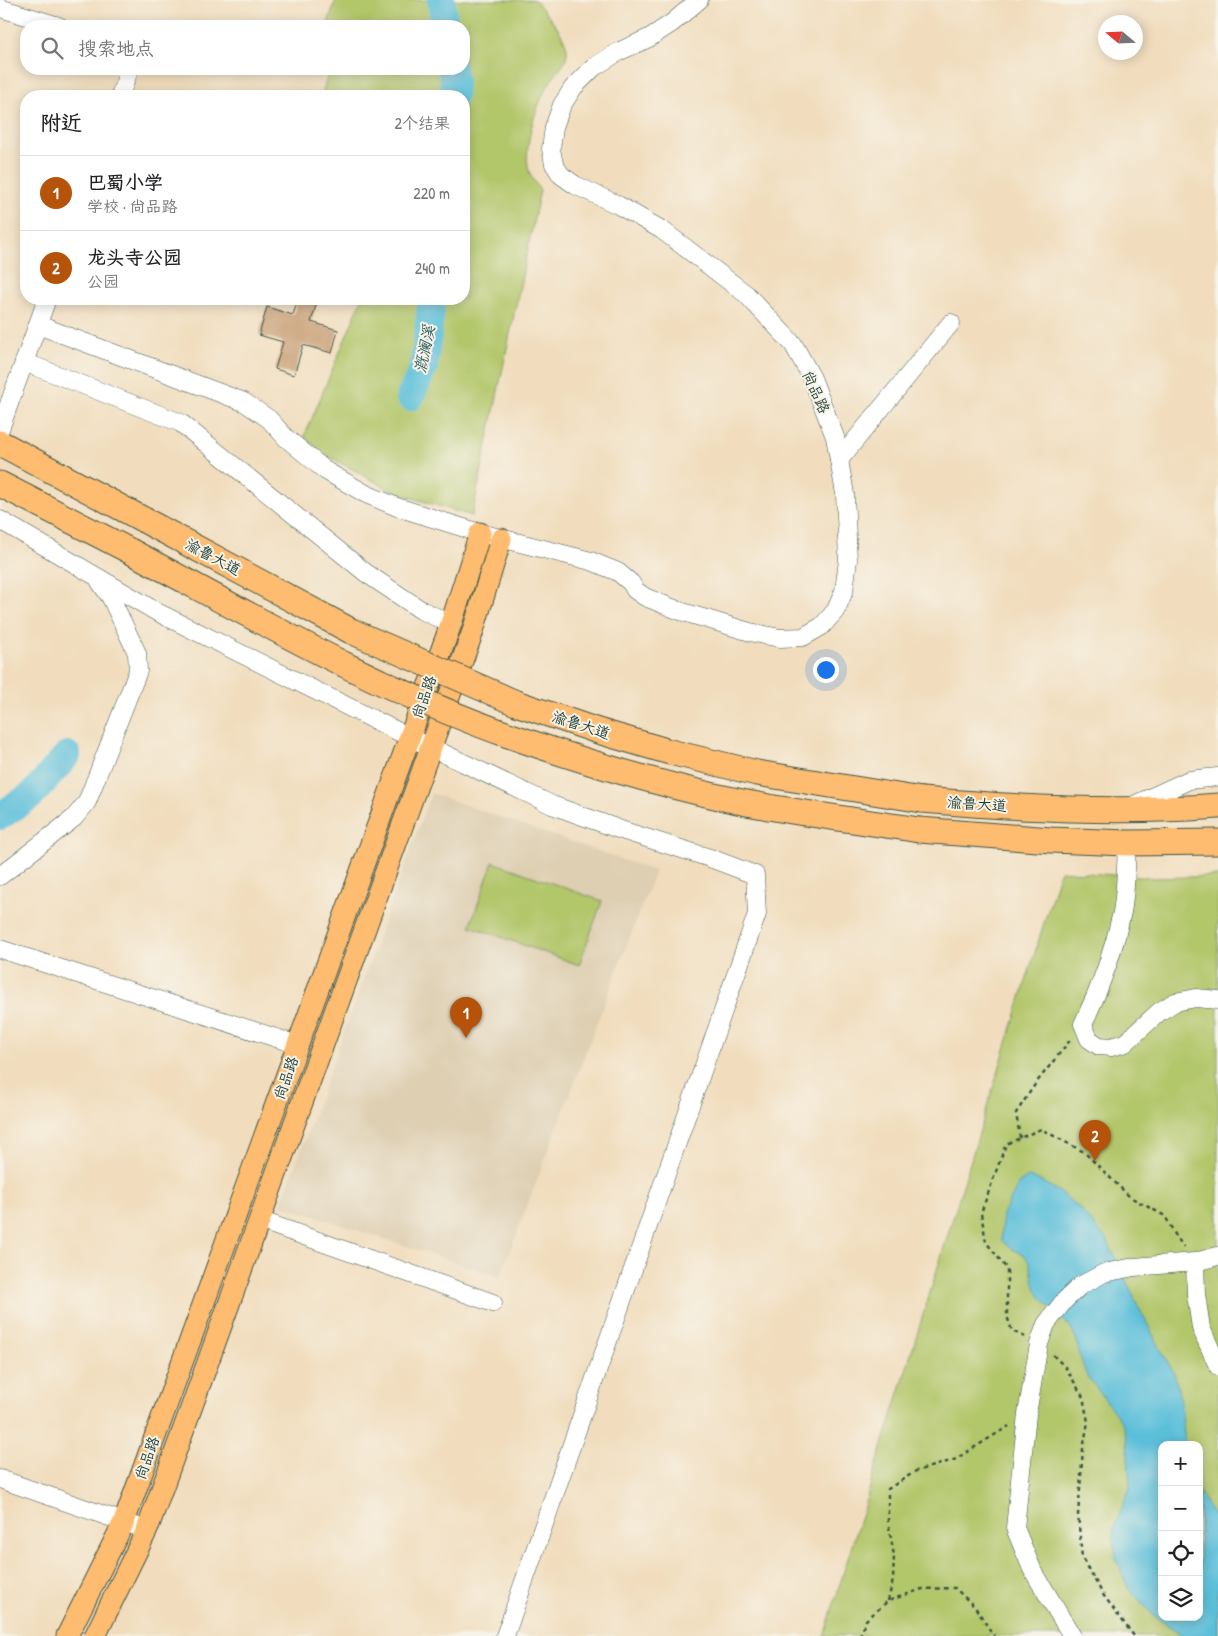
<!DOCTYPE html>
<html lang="zh">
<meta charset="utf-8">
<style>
body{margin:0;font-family:"Patrick Hand","LXGW WenKai TC",sans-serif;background:#f6f6f6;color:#202124}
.controls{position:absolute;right:15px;bottom:15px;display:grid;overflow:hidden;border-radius:10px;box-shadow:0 2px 12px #0003}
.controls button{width:45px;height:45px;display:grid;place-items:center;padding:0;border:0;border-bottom:1px solid #e0e0e0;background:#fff;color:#202124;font:25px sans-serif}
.compass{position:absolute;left:1098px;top:15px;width:45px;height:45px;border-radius:50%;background:#fff;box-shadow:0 2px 12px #0003;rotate:289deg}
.you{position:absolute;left:825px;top:669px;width:18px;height:18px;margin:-12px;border:4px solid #fff;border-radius:50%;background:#1a73e8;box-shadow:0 0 0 8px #1a73e833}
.badge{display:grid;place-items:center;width:32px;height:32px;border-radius:50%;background:#b45309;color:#fff;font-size:16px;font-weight:700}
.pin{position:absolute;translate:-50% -41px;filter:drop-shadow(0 1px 2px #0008)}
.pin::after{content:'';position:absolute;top:26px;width:18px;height:15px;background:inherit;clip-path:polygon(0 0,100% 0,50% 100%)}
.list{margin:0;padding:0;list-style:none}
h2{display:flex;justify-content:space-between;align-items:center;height:65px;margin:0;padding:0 20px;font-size:21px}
h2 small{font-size:16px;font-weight:400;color:#757577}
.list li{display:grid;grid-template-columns:32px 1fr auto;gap:15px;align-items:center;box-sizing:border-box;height:75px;padding:0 20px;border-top:1px solid #e0e0e0}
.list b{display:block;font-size:19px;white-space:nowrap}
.list p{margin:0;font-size:16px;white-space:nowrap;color:#757577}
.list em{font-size:16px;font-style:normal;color:#757577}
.icon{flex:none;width:28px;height:28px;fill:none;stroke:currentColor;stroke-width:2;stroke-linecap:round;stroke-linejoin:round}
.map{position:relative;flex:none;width:1218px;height:1636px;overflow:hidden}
.search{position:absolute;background:#fff;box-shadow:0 2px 12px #0003;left:20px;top:20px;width:450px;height:55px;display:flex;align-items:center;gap:12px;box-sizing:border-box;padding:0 18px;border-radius:20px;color:#757577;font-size:19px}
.panel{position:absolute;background:#fff;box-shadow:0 2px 12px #0003;left:20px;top:90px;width:450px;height:215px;border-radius:20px}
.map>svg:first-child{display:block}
</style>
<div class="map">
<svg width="1218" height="1636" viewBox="0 0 1218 1636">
<rect width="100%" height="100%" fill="#f7f3e8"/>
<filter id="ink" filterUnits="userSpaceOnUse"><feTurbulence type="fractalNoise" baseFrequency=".02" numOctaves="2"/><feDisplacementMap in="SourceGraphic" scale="10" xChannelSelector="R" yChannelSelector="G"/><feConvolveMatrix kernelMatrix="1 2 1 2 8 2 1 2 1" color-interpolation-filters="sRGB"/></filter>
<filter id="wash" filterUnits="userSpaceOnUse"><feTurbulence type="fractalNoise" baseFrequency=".0096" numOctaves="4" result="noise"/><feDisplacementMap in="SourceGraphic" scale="20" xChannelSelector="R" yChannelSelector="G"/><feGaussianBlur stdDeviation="1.12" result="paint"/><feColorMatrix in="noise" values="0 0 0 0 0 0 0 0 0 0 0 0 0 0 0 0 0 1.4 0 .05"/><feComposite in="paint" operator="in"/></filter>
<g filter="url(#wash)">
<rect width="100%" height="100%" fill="#f1ddbd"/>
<!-- built -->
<path fill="#decfb2" d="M431,793L655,871L500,1277L281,1205Z"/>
<!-- green -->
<g fill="#b2c66a" stroke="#68824f" fill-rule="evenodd">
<path d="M336,0H535C546,14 563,31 567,48C569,62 557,72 550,82C537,101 521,151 530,174C532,179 537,185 540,190L472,516L396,493L328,456L304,437L362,299H464V96H321L330,69H464V26H327Z"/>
<path d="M493,862L602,901L579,965L470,926Z"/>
<path d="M1060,871L1154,878L1218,876V1636H824ZM1162,1445H1199V1617H1162Z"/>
</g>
<!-- water -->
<path fill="#5cbfda" stroke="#3e7e87" d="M1028,1177L1037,1179L1058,1191L1077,1206L1107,1240L1140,1310L1175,1376L1181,1403L1185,1445H1162V1617H1199V1491L1211,1512L1218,1518V1636H1184L1154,1616L1128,1588L1116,1558L1113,1530L1130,1488L1127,1439L1123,1424L1086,1374L1079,1354L1077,1341L1071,1328L1040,1297L1035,1288L1030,1263L1024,1255L1010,1248L1002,1241L1001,1233L1003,1214L1019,1183Z"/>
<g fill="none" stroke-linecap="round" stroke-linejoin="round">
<!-- river -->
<g stroke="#5cbfda" stroke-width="28">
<path d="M441,0L445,26"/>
<path d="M452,69L454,82L453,96"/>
<path d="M410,397L424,367L432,299"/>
<path d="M0,816L32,795L67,755"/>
</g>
</g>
<g id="blocks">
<!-- building -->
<path fill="#c79d73" d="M298,299H318L311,322L338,330L332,353L303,345L294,375L275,369L283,342L259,335L267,307L293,315Z"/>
</g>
</g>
<g filter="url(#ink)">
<use href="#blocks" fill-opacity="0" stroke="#3e5549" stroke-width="1"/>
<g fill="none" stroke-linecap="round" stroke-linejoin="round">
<!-- minor casing -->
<g stroke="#3e5549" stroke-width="19">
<g id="minor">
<path d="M0,8L59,26"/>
<path d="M120,96L128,73V69"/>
<path d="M38,325L244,402L269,419L286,438L326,471L366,494L397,507L480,533L591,561L618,572L631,583L635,590L645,597L680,611L750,632L780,638L803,637L822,626L836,610L844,591L848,560L845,494L835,437L812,378L793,344L746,294L662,230L618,205L575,185L561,175L554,164L551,149L554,127L562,105L573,88L594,67L620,51L649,38L672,23L699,0"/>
<path d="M24,362L181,423L366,573L421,610L451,624"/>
<path d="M0,429L47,299"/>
<path d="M839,460L951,323"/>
<path d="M0,520L157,612L409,737L552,805L621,830L710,858L755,875L757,914L505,1636"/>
<path d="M1132,806L1189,780L1218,777"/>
<path d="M1127,843C1126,865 1126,890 1122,912C1114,950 1100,989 1083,1024L1089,1039L1099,1046L1111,1047L1125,1043L1159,1012L1175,1002L1196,998L1218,1000"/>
<path d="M0,876L74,818L87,802L138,671L137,653L111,598L100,582"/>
<path d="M0,949L298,1045"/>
<path d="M259,1220L493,1303"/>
<path d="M1195,1262L1196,1294L1201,1328L1218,1366"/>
<path d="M0,1479L147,1530"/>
<path d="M1072,1636L1032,1569L1015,1528L1027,1414L1039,1344L1046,1324L1064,1301L1080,1286L1104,1273L1134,1267L1195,1262L1218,1256"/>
</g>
</g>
<!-- major casing -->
<g stroke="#3e5549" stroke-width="23">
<g id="major">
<path d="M67,1636L124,1522L451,624L480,533"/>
<path d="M95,1636L147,1530L473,631L501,539"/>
</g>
</g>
<!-- highway casing -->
<g stroke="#3e5549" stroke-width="27">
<g id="highway">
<path d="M0,443L144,520"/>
<path d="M0,484L130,551"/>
<path d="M922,800C1020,808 1119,814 1218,806"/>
<path d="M919,830L1051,840L1127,843L1218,842"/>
</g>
</g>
<!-- path -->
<g stroke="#3e5549" stroke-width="2.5" stroke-dasharray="4 4" stroke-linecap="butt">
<path d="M1020,1138L1016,1113L1036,1083L1071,1039"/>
<path d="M1025,1337L1012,1331L1007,1316V1269L986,1242L981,1213L1006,1144L1041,1129L1084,1152L1130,1197L1165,1216L1177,1238L1184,1247"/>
<path d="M1053,1355L1066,1368L1083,1397L1088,1422L1083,1449L1078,1515L1082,1558L1104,1596L1134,1636"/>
<path d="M888,1601L893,1580L894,1556L888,1521V1489L916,1471L954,1460L1009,1426"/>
<path d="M860,1636L866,1620L888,1601L922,1589L955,1588L975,1607L994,1636"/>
</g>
<!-- minor -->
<use href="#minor" stroke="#fff" stroke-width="18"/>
<!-- major -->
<use href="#major" stroke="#fdbc70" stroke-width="21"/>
<!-- highway -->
<use href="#highway" stroke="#fdbc70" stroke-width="25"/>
<!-- highway-bridge casing -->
<g stroke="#3e5549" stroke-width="27" stroke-linecap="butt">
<g id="highway-bridge">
<path d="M144,520L351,631L516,703L598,731L670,752L757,773L922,800"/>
<path d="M130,551C254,617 377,689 511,736C588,763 667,787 747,803C804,814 862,821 919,830"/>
</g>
</g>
<!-- highway-bridge -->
<use href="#highway-bridge" stroke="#fdbc70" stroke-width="25"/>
</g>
</g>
<g text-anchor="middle" stroke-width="4" stroke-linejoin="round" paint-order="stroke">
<!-- street labels -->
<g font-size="15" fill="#1f3d34" stroke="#f7f3e8">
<text transform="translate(816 392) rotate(66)" y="5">尚品路</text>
<text transform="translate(213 557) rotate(28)" y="5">渝鲁大道</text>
<text transform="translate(424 697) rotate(-70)" y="5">尚品路</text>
<text transform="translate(581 725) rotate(18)" y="5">渝鲁大道</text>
<text transform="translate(977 804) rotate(4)" y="5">渝鲁大道</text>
<text transform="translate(286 1078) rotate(-70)" y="5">尚品路</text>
<text transform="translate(147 1458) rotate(-70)" y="5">尚品路</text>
</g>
<!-- water labels -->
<g font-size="16" font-style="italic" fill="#2e5e5e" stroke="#f7f3e8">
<text transform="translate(424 349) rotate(-79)" y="6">溉澜溪</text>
</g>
</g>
</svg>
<div class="controls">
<button>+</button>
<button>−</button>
<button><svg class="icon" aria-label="locate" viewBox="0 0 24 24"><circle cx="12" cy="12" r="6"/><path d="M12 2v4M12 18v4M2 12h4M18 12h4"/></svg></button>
<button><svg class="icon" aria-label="layers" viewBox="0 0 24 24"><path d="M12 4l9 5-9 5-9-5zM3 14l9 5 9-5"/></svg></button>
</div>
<svg class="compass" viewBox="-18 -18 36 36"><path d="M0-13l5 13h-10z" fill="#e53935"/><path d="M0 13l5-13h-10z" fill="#757577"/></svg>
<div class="you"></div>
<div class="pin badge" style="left:466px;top:1038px">1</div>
<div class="pin badge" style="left:1095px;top:1161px">2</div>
<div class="search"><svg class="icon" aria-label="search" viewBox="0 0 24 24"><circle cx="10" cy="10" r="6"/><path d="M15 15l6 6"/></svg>搜索地点</div>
<section class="panel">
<h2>附近<small>2个结果</small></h2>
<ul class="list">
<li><span class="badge">1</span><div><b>巴蜀小学</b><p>学校 · 尚品路</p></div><em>220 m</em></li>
<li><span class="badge">2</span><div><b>龙头寺公园</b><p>公园</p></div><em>240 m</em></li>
</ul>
</section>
</div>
